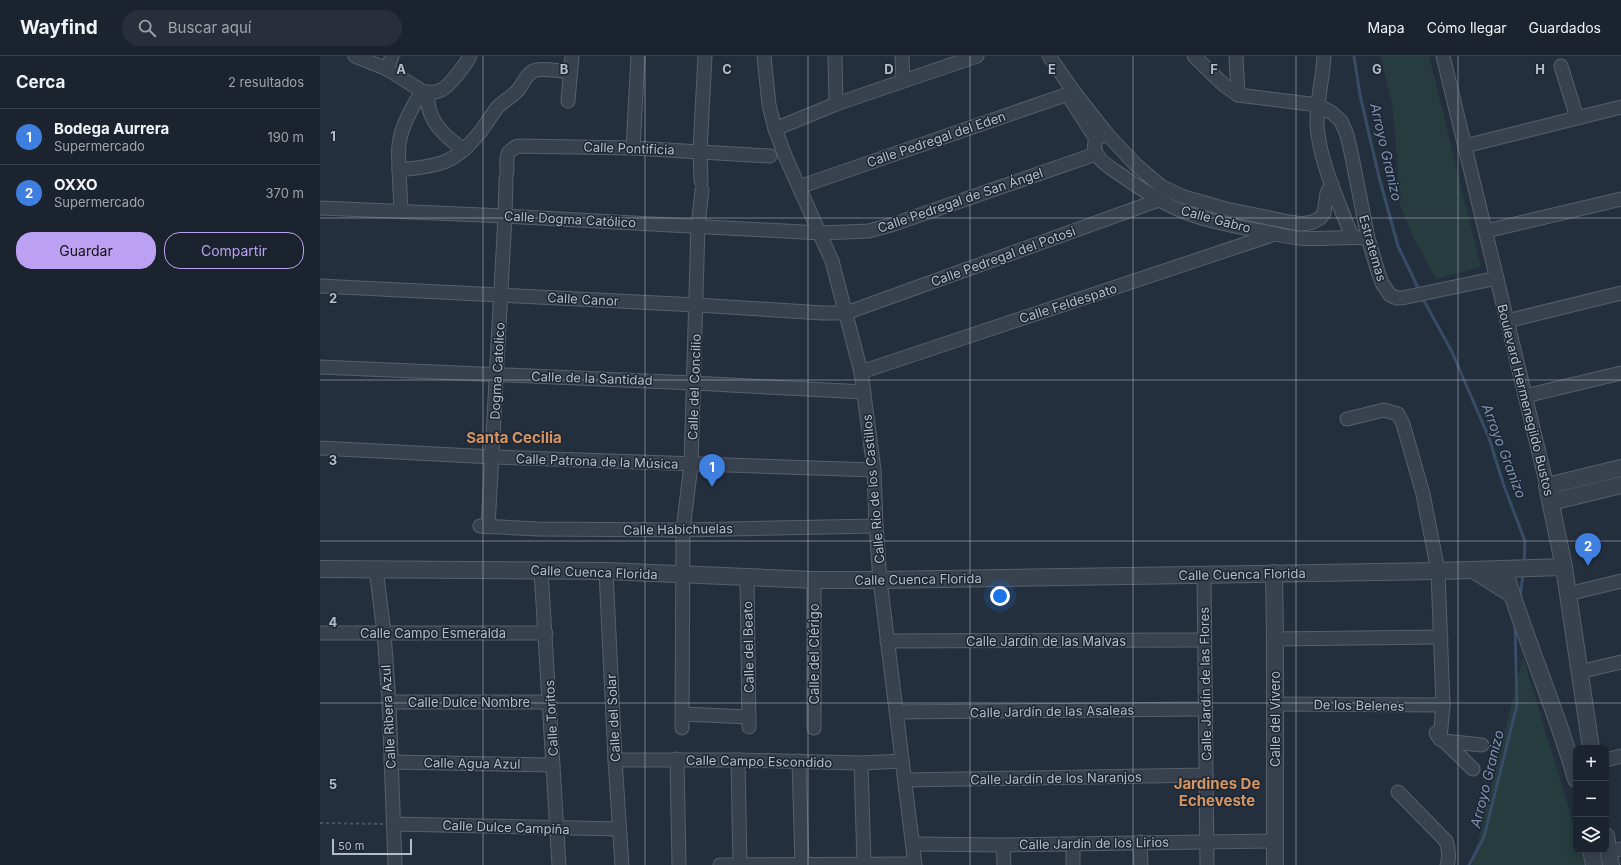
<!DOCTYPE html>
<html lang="es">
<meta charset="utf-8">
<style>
body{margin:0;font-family:Inter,sans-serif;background:#282f3a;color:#f1f3f6}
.controls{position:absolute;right:12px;bottom:12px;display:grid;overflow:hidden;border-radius:8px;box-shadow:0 2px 10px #0003}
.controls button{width:36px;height:36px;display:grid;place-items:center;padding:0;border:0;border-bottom:1px solid #39404a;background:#1b232e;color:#f1f3f6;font:20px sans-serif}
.scale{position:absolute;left:12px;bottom:10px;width:80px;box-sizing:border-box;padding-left:4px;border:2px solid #b4bcc9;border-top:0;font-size:11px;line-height:14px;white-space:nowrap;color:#b4bcc9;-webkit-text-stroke:3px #1d2633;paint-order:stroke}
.you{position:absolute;left:680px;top:540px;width:14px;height:14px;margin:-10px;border:3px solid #fff;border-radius:50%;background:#1a73e8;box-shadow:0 0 0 6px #1a73e833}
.badge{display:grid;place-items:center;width:26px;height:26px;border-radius:50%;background:#bca0f2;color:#fff;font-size:13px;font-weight:700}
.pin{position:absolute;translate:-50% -33px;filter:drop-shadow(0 1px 2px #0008)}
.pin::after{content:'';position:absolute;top:21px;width:14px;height:12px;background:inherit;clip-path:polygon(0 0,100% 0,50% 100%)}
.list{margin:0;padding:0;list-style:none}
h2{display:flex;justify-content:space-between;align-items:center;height:52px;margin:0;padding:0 16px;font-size:17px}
h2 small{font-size:13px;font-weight:400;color:#a0a4aa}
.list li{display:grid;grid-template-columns:26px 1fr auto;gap:12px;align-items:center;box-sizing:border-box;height:56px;padding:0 16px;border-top:1px solid #39404a}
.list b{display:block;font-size:15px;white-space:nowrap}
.list p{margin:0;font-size:13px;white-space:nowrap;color:#a0a4aa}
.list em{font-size:13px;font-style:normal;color:#a0a4aa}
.actions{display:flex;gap:8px;padding:12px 16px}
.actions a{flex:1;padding:9px 0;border:1px solid #bca0f2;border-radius:16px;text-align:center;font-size:14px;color:#bca0f2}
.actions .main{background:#bca0f2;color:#111}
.icon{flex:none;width:22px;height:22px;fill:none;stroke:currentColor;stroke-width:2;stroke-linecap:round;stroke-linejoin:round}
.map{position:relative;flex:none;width:1301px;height:809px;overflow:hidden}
header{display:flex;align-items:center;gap:24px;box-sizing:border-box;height:56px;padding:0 20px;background:#1b232e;border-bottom:1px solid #39404a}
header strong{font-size:19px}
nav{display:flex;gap:22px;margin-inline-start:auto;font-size:14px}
.search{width:280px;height:36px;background:#282f3a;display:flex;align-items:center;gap:10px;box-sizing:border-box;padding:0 14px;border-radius:22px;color:#a0a4aa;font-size:15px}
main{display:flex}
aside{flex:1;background:#1b232e}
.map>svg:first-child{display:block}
</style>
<header>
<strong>Wayfind</strong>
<div class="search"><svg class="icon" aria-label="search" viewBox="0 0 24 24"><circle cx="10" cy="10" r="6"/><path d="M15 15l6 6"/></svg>Buscar aquí</div>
<nav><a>Mapa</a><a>Cómo llegar</a><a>Guardados</a></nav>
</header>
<main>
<aside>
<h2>Cerca<small>2 resultados</small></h2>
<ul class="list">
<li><span class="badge" style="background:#3f7fe0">1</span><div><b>Bodega Aurrera</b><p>Supermercado</p></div><em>190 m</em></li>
<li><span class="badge" style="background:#3f7fe0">2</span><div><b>OXXO</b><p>Supermercado</p></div><em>370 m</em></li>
</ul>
<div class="actions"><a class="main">Guardar</a><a>Compartir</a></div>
</aside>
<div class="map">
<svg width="1301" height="809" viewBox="0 0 1301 809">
<rect width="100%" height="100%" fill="#242f3e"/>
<!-- green -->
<g fill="#263c3f">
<path d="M1060,0H1109L1161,211L1116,223L1094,183L1079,146L1077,101L1072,46Z"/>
<path d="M1203,601L1256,776V794H1261L1265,809H1152Z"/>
</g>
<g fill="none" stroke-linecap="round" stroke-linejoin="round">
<!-- stream -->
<g stroke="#394c67" stroke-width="3">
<path d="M1034,0L1040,39L1059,121L1078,190L1100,236"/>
<path d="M1102,241L1132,296L1169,382L1184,430L1205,485L1204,508"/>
<path d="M1200,542L1203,517"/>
<path d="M1149,809L1164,781L1197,649L1195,569"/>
</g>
<!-- minor casing -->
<g stroke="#565f6c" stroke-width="15">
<g id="minor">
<path d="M35,0L67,13L102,35C108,37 115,37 121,34C130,30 145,9 150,0"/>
<path d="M444,0L449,49L455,73L466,102L512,205L541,316L554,414L556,470L560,524L595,809"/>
<path d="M515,0L516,48"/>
<path d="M582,0L583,25"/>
<path d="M729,0L754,36L787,78"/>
<path d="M874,0L904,29L918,39L998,49L1012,57L1021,65L1027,79L1031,96L1048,182L1058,216L1062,227L1070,239L1077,242H1082L1177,222"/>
<path d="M916,0L918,39"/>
<path d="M1004,0C1003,23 996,47 997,70C1000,108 1019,146 1032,181"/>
<path d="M1123,0L1227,430"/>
<path d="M1241,10L1257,62"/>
<path d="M67,13L72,0"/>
<path d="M108,36C105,63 124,80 144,94"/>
<path d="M749,41L776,83"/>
<path d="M248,45L252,0"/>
<path d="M455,73L516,48L657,0"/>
<path d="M1145,90L1301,51"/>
<path d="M313,92L318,0"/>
<path d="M79,114C79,106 78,98 79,89C81,70 92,52 102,35"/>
<path d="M187,116C187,102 184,96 198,90L313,92L450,100"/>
<path d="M381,125L380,94L385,0"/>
<path d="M1012,128L1007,137L1004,157L1000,162L993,166L982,168L969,166L906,153L864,141L842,131L816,109L787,78L776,83C769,100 789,111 801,119C818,131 834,142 853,151C879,164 911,169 940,175C953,177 966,181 979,182C1002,184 1025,180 1048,182"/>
<path d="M479,131L754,36"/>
<path d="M0,152L185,160L501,177L549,175L574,168L776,98"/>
<path d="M81,154L79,114C113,110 132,110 155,82C164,73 169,62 177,52C183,45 192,41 198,34C203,28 207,16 216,14C226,12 240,15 250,16"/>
<path d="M1166,175L1301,143"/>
<path d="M0,230L377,249L503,257H526L839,144"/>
<path d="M1187,265L1301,237"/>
<path d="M0,311L373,327L544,336"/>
<path d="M541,316L955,178"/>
<path d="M1205,340L1301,317"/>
<path d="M1027,363L1064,354L1078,358L1083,368L1103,438L1118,515L1123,649L1120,683"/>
<path d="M0,392L173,401L554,414"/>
<path d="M160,470L218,473L363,474L556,470"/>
<path d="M168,471L185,160L186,123"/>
<path d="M56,513L64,577L69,646L75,809"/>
<path d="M221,515L239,809"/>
<path d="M286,515L295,704L302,809"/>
<path d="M884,519L887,809"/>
<path d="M427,522L429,671"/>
<path d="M494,524V672"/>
<path d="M1248,538L1301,525"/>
<path d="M0,577H226"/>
<path d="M955,583L1121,581"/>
<path d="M567,585L884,584"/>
<path d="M1259,616L1301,606"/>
<path d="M69,646H230"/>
<path d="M955,648L1123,649"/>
<path d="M578,656L886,653"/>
<path d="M363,658L429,661"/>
<path d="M362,672L363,474L371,409L378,170L382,134"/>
<path d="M1116,677L1120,683L1124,685L1162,689"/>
<path d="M1124,685L1153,713"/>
<path d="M357,703L359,809"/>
<path d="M295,704H418L541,707L582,705"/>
<path d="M418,704L420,809"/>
<path d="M1286,704L1301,700"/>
<path d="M479,705L482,808"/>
<path d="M71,706L233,709"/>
<path d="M541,707L544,808"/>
<path d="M585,724L886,719"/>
<path d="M1078,736L1126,785C1129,794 1130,801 1127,809"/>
<path d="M73,768L299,773"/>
<path d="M820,786L821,809"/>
<path d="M593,788L683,789L955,785"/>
<path d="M753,788V809"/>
<path d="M683,789L684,809"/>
<path d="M1289,796L1301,793"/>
<path d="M400,809L595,808"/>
</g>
</g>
<!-- tertiary casing -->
<g stroke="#565f6c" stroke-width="18">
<g id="tertiary">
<path d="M1231,446L1301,429"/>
<path d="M0,513L286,515L494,524H560L1118,515L1244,511"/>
<path d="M1184,513C1205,584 1236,652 1256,723"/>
<path d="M1153,514L1191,538"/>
<path d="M954,517L955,583V809"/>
<path d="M1271,692L1244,511L1227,430L1301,412"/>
<path d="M1286,780L1291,809"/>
<path d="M1271,794L1274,809"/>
</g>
</g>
<!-- path -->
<path stroke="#44595c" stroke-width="2" stroke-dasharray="3 3" stroke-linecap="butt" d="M0,767L63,768"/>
<!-- minor -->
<use href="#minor" stroke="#38414e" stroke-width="13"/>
<!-- tertiary -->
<use href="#tertiary" stroke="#38414e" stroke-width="16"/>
</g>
<!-- grid -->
<path fill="none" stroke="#b4bcc9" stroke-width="1" stroke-opacity="0.55" d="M163,0V809M325,0V809M488,0V809M650,0V809M813,0V809M976,0V809M1138,0V809M0,162H1301M0,324H1301M0,485H1301M0,647H1301"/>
<g text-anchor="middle" stroke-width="3" stroke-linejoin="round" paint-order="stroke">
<!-- street labels -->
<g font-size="13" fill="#b4bcc9" stroke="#1d2633">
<text transform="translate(616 83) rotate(-19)" y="5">Calle Pedregal del Eden</text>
<text transform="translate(309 92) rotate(2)" y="5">Calle Pontificia</text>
<text transform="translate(640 144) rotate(-19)" y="5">Calle Pedregal de San Ángel</text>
<text transform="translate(250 163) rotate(3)" y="5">Calle Dogma Católico</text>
<text transform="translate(896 163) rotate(15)" y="5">Calle Gabro</text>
<text transform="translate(1053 192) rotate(74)" y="5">Estratemas</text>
<text transform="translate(683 200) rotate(-20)" y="5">Calle Pedregal del Potosi</text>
<text transform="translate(263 243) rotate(3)" y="5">Calle Canor</text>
<text transform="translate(748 247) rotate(-18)" y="5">Calle Feldespato</text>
<text transform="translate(177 315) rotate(-87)" y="5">Dogma Catolico</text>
<text transform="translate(272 322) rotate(2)" y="5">Calle de la Santidad</text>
<text transform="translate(374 331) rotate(-88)" y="5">Calle del Concilio</text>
<text transform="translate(1206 344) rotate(76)" y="5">Boulevard Hermenegildo Bustos</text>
<text transform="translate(277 405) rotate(2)" y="5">Calle Patrona de la Música</text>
<text transform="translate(553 433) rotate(-95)" y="5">Calle Río de los Castillos</text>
<text transform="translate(358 473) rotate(-1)" y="5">Calle Habichuelas</text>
<text transform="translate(274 516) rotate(2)" y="5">Calle Cuenca Florida</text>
<text transform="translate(922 518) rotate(-1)" y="5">Calle Cuenca Florida</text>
<text transform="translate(598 523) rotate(-1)" y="5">Calle Cuenca Florida</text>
<text x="113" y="582">Calle Campo Esmeralda</text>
<text x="726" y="590">Calle Jardín de las Malvas</text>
<text transform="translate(428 591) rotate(-91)" y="5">Calle del Beato</text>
<text transform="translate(494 598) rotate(-90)" y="5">Calle del Clérigo</text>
<text transform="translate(885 628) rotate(-91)" y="5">Calle Jardín de las Flores</text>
<text x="149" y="651">Calle Dulce Nombre</text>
<text transform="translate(1039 649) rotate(1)" y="5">De los Belenes</text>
<text transform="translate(732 655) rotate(-1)" y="5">Calle Jardín de las Asaleas</text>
<text transform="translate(68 661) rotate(-93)" y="5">Calle Ribera Azul</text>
<text transform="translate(231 662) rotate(-93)" y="5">Calle Toritos</text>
<text transform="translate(293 662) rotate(-93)" y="5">Calle del Solar</text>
<text transform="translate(955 663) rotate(-90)" y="5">Calle del Vivero</text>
<text transform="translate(439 705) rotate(1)" y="5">Calle Campo Escondido</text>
<text transform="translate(152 707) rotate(1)" y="5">Calle Agua Azul</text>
<text transform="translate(736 722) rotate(-1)" y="5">Calle Jardín de los Naranjos</text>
<text transform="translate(186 771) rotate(2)" y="5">Calle Dulce Campiña</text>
<text transform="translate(774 787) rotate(-1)" y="5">Calle Jardín de los Lirios</text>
</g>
<!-- water labels -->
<g font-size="14" font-style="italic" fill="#7c92b1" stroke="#1d2633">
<text transform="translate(1066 96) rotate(77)" y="5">Arroyo Granizo</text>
<text transform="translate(1184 395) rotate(69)" y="5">Arroyo Granizo</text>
<text transform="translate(1167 723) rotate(-76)" y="5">Arroyo Granizo</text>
</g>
<!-- quarter labels -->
<g font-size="15" font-weight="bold" fill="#d59563" stroke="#1d2633">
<text x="194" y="387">Santa Cecilia</text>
<text x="897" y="733">Jardines De<tspan x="897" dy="17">Echeveste</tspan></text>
</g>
</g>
<g font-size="13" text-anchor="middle" font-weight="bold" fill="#b4bcc9" stroke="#1d2633" stroke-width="3" stroke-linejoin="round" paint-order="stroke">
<text x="81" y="18">A</text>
<text x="244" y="18">B</text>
<text x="407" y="18">C</text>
<text x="569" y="18">D</text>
<text x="732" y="18">E</text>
<text x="894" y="18">F</text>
<text x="1057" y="18">G</text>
<text x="1220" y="18">H</text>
<text x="13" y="85">1</text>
<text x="13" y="247">2</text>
<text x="13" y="409">3</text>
<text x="13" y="571">4</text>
<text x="13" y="733">5</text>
</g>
</svg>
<div class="controls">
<button>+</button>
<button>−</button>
<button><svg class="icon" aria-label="layers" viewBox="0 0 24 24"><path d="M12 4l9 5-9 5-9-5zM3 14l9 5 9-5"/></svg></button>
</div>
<div class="scale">50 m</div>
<div class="you"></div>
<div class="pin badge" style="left:392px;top:431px;background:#3f7fe0">1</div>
<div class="pin badge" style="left:1268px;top:510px;background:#3f7fe0">2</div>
</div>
</main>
